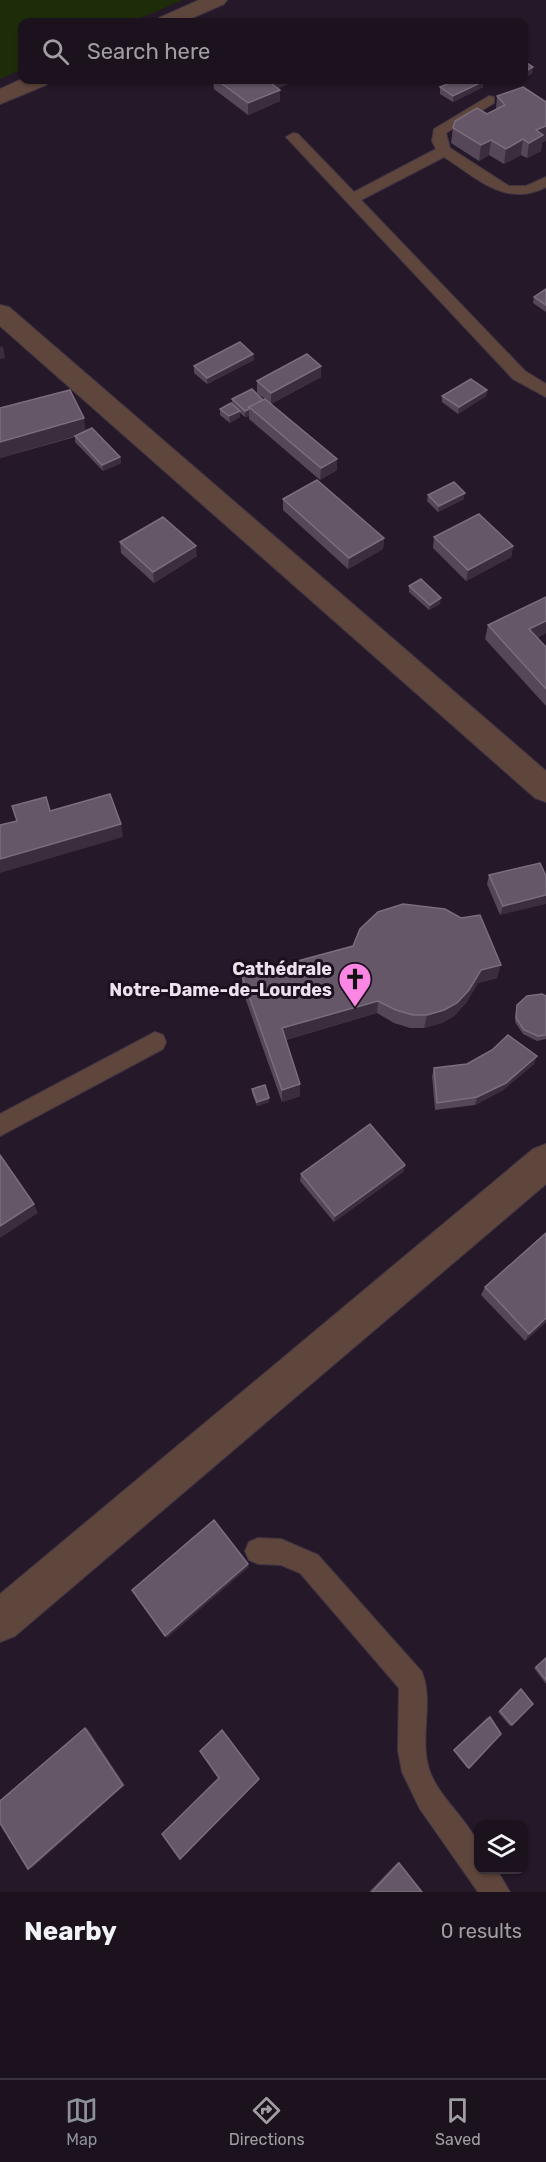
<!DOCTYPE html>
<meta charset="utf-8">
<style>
body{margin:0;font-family:Rubik,sans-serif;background:#29202b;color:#f1f3f6}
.controls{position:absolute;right:18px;bottom:18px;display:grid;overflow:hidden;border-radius:12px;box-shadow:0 2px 4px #0004}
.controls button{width:54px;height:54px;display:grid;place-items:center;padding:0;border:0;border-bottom:2px solid #3a323c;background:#1c121e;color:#f1f3f6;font:30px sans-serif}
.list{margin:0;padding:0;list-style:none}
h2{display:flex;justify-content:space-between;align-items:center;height:78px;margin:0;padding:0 24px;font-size:26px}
h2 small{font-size:20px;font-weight:400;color:#a09ea4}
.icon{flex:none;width:33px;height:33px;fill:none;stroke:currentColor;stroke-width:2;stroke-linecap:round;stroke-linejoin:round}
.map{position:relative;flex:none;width:546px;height:1892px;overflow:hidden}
.search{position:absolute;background:#1c121e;box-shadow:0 2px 4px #0004;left:18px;right:18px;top:18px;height:66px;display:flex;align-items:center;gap:15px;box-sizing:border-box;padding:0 21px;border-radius:12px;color:#a09ea4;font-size:22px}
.sheet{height:186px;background:#1c121e}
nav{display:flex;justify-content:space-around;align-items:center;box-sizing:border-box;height:84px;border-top:2px solid #3a323c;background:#1c121e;font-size:16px;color:#a09ea4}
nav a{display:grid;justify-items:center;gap:3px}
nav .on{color:#8c9099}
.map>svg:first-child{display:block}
</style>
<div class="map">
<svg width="546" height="1892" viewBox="0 0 546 1892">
<rect width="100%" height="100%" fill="#251828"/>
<!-- green -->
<path fill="#1d2d09" d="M0,0H183L131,22H22V69L0,79Z"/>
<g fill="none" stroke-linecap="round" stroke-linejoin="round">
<!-- lane casing -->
<g stroke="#413444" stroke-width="2">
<g id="lane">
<path d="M489,96L494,97V103L446,133L450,148L509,186H526L546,177V187C506,208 477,178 444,157L361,200L525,371L546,384V397L513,379L286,137L293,133L298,134L354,192L436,149L432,141L434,129Z"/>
<path d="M155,1032L163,1035L166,1042L163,1049L0,1136V1114Z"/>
<path d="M258,1538L281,1539L318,1555L422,1672C434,1703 419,1737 429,1769C438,1797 465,1816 477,1842C481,1849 478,1862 478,1870H497L510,1892H478L420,1809L402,1772L398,1750L399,1688L300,1573L281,1565L258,1564L249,1560L245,1551L249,1542Z"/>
</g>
</g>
<!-- street casing -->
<g stroke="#413444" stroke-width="2">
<g id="street">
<path d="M199,0H227L224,4L183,22H156L159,18Z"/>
<path d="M22,79L49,80L46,85L0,104V89Z"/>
<path d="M0,305L9,307L546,771V802L535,798L0,326Z"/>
<path d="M546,1144V1184L15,1636L0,1642V1594L533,1149Z"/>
</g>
</g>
<!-- lane -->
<use href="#lane" fill="#5f463d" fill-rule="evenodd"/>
<!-- street -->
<use href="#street" fill="#5f463d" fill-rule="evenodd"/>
</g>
<!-- wall -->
<g fill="#554758">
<path d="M213,80H293V82L278,88L280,90V101L248,115L214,89Z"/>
<path d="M440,87H483L453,102L440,94Z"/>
<path d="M497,96L546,102V141L542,142L541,151L527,158L521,155L504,164L489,155L479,161L451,143L453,128L487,114L496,110Z"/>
<path d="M546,289V312L533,303L534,297Z"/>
<path d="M253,354L254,360L207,384L194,373V366Z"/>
<path d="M321,377L271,404L337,459V470L320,480L249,419V416L245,417L240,413V417L230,423L220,415V409L232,403V399H265L257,393V381Z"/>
<path d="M487,390L486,396L458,414L442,402V396Z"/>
<path d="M0,408L86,431L120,457L121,463L103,471L75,442V437L0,458Z"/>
<path d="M428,495L464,499L438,512L427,501Z"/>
<path d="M283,499L384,538L383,549L348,569L283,510Z"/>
<path d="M434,537L513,546L511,557L466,581L433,548Z"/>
<path d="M120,542L197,556L154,583L121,553Z"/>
<path d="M409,586L440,604L429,610L409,592Z"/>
<path d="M546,597V633L537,638L546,647V706L485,639L488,625Z"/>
<path d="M540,863L500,915L487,884L489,875Z"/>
<path d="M242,976L497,978L478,983L466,1003L454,1016L442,1023L424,1028H410L394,1023L377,1013L286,1040L300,1084V1096L282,1102L242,989Z"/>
<path d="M546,996V1039L537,1041L523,1034L515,1022L516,1010L517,1005Z"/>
<path d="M534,1064L503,1090L475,1105L435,1110L432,1076L434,1068Z"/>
<path d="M252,1089L269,1102L257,1106L252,1093Z"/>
<path d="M405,1165L403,1172L334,1222L300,1181L301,1174Z"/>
<path d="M485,1287L546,1322L525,1341L481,1295Z"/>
<path d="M546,1657V1684L534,1668Z"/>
<path d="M521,1689L512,1725L510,1726L498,1712L519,1690Z"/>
<path d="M488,1717H490L469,1768H467L453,1750Z"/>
<path d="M398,1862L422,1892H369Z"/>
</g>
<!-- shaded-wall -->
<g fill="#3b2d3e">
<path d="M533,67L532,74L524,78V72Z"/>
<path d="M271,80H293V82L268,92V81Z"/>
<path d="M484,81L483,87L453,102V96Z"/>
<path d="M280,90V101L248,115V103Z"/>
<path d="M546,126V141L542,142L541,151L527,158L529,143L536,130Z"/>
<path d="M523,139L521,155L504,164L506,149Z"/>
<path d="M491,140L489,155L479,161L481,145Z"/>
<path d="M3,346L5,358L0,359V347Z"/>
<path d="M253,354L254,360L207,384V378Z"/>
<path d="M321,366V377L271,404V393Z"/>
<path d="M487,390L486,396L458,414L459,407Z"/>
<path d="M249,409V416L245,417V411Z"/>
<path d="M240,411V417L230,423L229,416Z"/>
<path d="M84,418L86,433L0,458V442Z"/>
<path d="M120,457L121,463L103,471L102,465Z"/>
<path d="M337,459V470L320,480L321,468Z"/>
<path d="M465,493L464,499L438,512L439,506Z"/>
<path d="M384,538L383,549L348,569L349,558Z"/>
<path d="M196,546L197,556L154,583L153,572Z"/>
<path d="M513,546L511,557L466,581L468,570Z"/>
<path d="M441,598L440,604L429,610L430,605Z"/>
<path d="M546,621V633L526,643L529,629Z"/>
<path d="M121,824L123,837L0,873V859Z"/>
<path d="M546,895V904L500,915L503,906Z"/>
<path d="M501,965L497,978L478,983L466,1003L454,1016L442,1023L424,1028L427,1015L481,970Z"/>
<path d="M378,1001L377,1013L282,1041V1028Z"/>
<path d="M537,1056L534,1064L503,1090L475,1105L477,1097Z"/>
<path d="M300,1084V1096L282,1102V1090Z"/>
<path d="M269,1098V1102L257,1106V1102Z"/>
<path d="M405,1165L403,1172L334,1222L335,1216Z"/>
<path d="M34,1204L38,1213L0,1238V1226Z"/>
<path d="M546,1318V1322L525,1341L529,1334Z"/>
<path d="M248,1564L249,1567L167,1638L165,1636Z"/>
<path d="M85,1728L88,1729L125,1785L32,1868L28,1869Z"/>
</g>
<!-- building -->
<g fill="#655768" stroke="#7a6d7d" stroke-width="1.5">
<path d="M524,61L533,67L524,72Z"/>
<path d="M217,80H271L268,81L280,90L248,103Z"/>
<path d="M457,80H482L484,81L453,96L440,87Z"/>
<path d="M523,87L546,102V126L536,130L543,135L529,143L523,139L506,149L491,140L481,145L453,128L455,121L477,108L487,114L505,105L497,96Z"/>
<path d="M546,289V305L534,297Z"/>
<path d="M240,342L253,354L207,378L194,366Z"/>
<path d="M307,354L321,366L271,393L257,381Z"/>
<path d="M471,379L487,390L459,407L442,396Z"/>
<path d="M252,389L263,400L249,407V409L245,411L232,399Z"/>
<path d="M70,390L84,418L0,442V408Z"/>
<path d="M265,399L337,459L321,468L249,407Z"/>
<path d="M231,403L240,411L229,416L220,409Z"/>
<path d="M92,428L120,457L102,465L75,436Z"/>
<path d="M317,480L384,538L349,558L283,499Z"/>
<path d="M454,482L465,493L439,506L428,495Z"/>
<path d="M479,514L513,546L468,570L434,537Z"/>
<path d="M163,517L196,546L153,572L120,542Z"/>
<path d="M421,579L441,598L430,605L409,586Z"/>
<path d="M546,597V621L529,629L546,647V689L488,625Z"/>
<path d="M110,794L121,824L0,859V825L17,821L12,806L46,797L50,811Z"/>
<path d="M540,863L546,876V895L503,906L489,875Z"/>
<path d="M403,904L445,909L461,918L480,915L501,965L481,970L469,990L457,1003L444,1010L427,1015H413L396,1010L378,1001L282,1028L300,1084L282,1090L242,976L353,946L360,929L378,912Z"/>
<path d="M542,994L546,996V1035L538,1036L524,1030L516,1018L517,1005L527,996Z"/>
<path d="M508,1035L537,1056L506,1083L477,1097L437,1103L434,1068L467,1064L492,1050Z"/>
<path d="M265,1085L269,1098L257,1102L252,1089Z"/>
<path d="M370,1124L405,1165L335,1216L301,1174Z"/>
<path d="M0,1155L34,1204L0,1226Z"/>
<path d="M546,1233V1318L529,1334L485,1287Z"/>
<path d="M214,1520L248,1564L165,1636L132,1590Z"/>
<path d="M546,1658V1680L536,1667Z"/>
<path d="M521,1689L533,1704L512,1725L500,1711Z"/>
<path d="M490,1717L501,1734L469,1768L454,1750Z"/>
<path d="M85,1728L123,1785L28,1869L0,1823V1801Z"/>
<path d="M222,1730L259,1779L180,1859L162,1834L219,1778L200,1751Z"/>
<path d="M399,1863L422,1892H372Z"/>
</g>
<!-- icons -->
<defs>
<g id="church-pin" transform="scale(1.725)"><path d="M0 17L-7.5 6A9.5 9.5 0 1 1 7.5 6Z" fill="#fc86e4" stroke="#1c0f1e"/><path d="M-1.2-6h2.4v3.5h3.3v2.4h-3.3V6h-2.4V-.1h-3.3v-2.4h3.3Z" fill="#111"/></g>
</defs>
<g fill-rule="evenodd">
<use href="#church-pin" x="355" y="979"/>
</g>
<g text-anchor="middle" stroke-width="6" stroke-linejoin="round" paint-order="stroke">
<!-- poi labels -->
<g font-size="18" font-weight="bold" fill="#ebe2ed" stroke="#1c0f1e" text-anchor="end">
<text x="332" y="975">Cathédrale<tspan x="332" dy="21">Notre-Dame-de-Lourdes</tspan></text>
</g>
</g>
</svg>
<div class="controls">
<button><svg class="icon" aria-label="layers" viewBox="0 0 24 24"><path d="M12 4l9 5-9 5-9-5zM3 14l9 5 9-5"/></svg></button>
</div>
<div class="search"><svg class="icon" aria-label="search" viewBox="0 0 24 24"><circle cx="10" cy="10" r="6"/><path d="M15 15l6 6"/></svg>Search here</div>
</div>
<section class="sheet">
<h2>Nearby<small>0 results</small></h2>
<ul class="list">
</ul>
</section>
<nav>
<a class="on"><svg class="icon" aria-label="map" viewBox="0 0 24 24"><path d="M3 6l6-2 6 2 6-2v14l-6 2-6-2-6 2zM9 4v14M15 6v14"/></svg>Map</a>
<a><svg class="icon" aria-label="directions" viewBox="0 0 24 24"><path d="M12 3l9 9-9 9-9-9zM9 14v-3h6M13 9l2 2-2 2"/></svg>Directions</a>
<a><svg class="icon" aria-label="saved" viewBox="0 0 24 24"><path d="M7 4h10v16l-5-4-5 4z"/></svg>Saved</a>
</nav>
